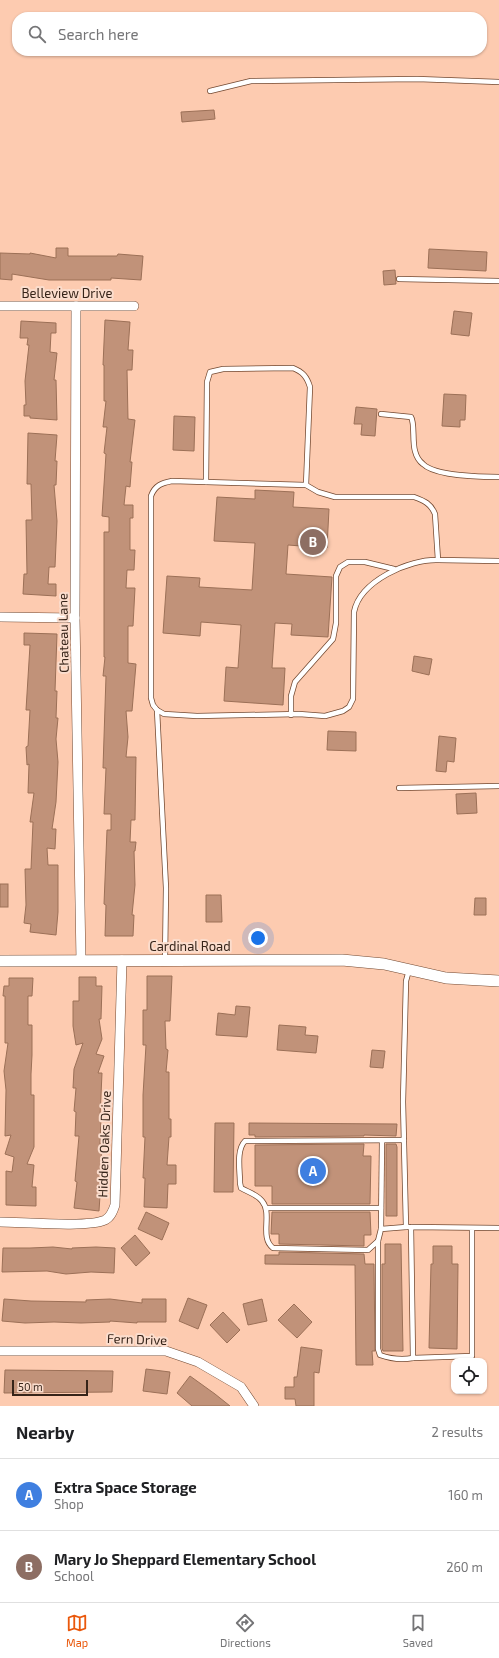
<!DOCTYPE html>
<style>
body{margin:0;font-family:"Exo 2",sans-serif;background:#f2f2f2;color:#202124}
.controls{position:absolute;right:12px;bottom:12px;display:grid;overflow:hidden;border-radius:8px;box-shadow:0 1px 3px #0004}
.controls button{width:36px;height:36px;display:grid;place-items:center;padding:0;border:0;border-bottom:1px solid #e0e0e0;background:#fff;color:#202124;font:20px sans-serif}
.scale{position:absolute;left:12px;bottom:10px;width:76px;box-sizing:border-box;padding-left:4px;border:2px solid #362419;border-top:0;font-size:11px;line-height:14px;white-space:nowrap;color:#362419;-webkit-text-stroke:3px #fbddcd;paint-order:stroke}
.you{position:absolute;left:258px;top:938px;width:14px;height:14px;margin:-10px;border:3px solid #fff;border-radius:50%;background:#1a73e8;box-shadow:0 0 0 6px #1a73e833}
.badge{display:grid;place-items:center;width:26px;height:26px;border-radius:50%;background:#ea580c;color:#fff;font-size:13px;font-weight:700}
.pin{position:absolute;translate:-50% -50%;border:2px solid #fff;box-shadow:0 1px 4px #0006}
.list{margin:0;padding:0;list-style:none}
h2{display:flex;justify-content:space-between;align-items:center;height:52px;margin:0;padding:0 16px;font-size:17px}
h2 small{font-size:13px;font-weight:400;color:#757577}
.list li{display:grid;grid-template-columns:26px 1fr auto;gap:12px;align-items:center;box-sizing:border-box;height:72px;padding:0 16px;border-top:1px solid #e0e0e0}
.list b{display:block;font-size:15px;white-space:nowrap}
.list p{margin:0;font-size:13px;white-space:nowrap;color:#757577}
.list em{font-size:13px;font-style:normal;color:#757577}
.icon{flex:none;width:22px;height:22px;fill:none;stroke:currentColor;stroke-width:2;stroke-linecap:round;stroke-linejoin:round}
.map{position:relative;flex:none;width:499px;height:1406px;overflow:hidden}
.search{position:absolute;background:#fff;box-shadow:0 1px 3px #0004;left:12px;right:12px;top:12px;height:44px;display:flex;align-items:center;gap:10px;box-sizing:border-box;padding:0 14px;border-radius:16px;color:#757577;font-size:15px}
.sheet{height:196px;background:#fff}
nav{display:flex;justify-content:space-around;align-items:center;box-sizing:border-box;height:56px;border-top:1px solid #e0e0e0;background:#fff;font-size:11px;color:#757577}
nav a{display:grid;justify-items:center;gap:2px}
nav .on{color:#ea580c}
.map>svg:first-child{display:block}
</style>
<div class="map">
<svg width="499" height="1406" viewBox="0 0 499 1406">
<rect width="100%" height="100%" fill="#fdcbb0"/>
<!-- building -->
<g fill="#c19279" stroke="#9c7057">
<path d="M214,110L215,119L182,122L181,112Z"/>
<path d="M56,248H68V256H117L118,254L143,256L141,280L111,278V280H49L12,274V280L0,279V253L30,254V253L56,258Z"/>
<path d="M429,249L487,252L486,271L428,268Z"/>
<path d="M395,270L396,284L384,285L383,271Z"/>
<path d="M454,311L472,313L469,336L451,334Z"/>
<path d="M105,320L130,322L128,350H133L132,370H127L128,419L135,420L130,462H132L130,487L126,486L124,505H133V518H130V550H135L134,570H127L126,588H135L133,626H128V663L136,664L132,711H126L128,737L126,757H136L135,820H131L130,842H136L135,851H134L135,885L132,915H134L133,936H105L106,905L104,904L107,830H111V814H104L106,768H103L106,676H103L105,657H104V532H109V517L102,516L106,454L104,453L107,427H103L106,401H104V365H103Z"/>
<path d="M21,321L56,323V333H51L50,352L57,353L54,380H56L57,420L30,418V416H24V405H26L25,381L29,345H27L28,338H20Z"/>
<path d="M444,394L466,395L465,420H460V427L442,426Z"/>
<path d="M356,407L377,409L375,436L361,435L362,424H354Z"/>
<path d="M174,416L195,417L194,451L173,450Z"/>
<path d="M28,433L57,435L55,461H57L56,485H54L57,521L55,567H49L48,584H56V596L23,594L24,574H27L26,520H32L31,484H27Z"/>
<path d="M255,490L294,492L293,507L329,509L327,548L288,545L286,574L332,577L328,637L291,635L292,624L275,623L272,668H285L283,705L224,701L226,667L238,668L241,625L201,622L200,636L163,633L167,576L200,578L199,587L252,590L255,543L214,541L217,497L255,499Z"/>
<path d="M24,633L57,634L55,691H57L56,718H58L56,739L58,762L56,802L52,829H56L55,849L47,848L48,865H58V912L56,935L30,932L31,924L24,923L26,905L25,869H31L33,822H30L34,793H28L29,764L27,765L26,747L28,746L30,710H26L30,645H24Z"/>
<path d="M414,656L432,659L429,675L412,671Z"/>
<path d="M328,731L356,732V751L327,750Z"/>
<path d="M439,736L456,738L454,762L447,761L446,772L436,771Z"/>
<path d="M476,793L477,813L457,814L456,794Z"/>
<rect x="0" y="884" width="8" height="23"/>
<path d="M206,895H221L222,922H206Z"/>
<path d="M475,898H486V915H474Z"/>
<path d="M147,976H172L170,1021H165L166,1049L168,1050L166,1072H169V1119H171V1137H169L167,1165H176V1184H168L167,1208L144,1207L145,1178H143L145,1137H143V1095L146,1045H143V1010H147Z"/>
<path d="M79,977H96V986H102L101,1019H99L102,1039L96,1054L104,1056L98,1073H102L100,1117H101L100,1144H102L101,1164L102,1165L99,1211L74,1208L77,1182L75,1181L79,1136H75L76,1112L74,1111L76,1088H73L74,1069L83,1043L76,1045L73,1026V1001H79Z"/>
<path d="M9,978H33L32,996H28V1025H32V1055L31,1074V1095H34V1147L27,1164L34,1165L32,1187H36V1206L6,1205V1171L12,1172L14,1157L5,1154L11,1135L5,1136L6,1090L4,1071L8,1043H5V996H3L4,986H9Z"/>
<path d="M236,1006L250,1007L247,1037L216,1035L218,1013L235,1015Z"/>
<path d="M279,1025L306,1027L305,1035L318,1036L316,1053L277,1050Z"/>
<path d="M372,1050L385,1051L383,1068L370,1067Z"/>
<path d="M215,1123H234L233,1192H214Z"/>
<path d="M249,1123L397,1124L396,1136L364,1135V1136L255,1137V1135H249Z"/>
<path d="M364,1144L363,1156H371L370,1204H272V1186H255V1145Z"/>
<path d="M386,1144H396L397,1147V1216H386Z"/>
<path d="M146,1212L169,1223L162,1240L138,1229Z"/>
<path d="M272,1212H370L371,1235H364V1246L279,1244V1234H271Z"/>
<path d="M135,1235L150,1253L136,1266L121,1248Z"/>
<path d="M385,1244H401L403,1351H383L382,1348V1264H385Z"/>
<path d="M433,1246H452V1264H458L457,1349L429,1348L431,1264H433Z"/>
<path d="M53,1247L72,1249V1248L96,1247L115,1248L114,1273L91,1272L66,1274L47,1271L2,1272L3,1248H30Z"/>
<path d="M279,1252L364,1254L365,1264H374L375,1351H372L373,1365H356L355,1265L265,1264V1255H279Z"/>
<path d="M188,1298L207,1305L198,1329L179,1321Z"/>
<path d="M4,1299L31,1301L86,1302V1300L110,1299L142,1303V1299H166V1322H137V1323L110,1321V1322L81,1323L54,1322L25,1323L2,1321Z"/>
<path d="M262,1299L267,1321L248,1325L243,1304Z"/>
<path d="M294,1304L312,1322L297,1338L278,1320Z"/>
<path d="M223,1312L240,1330L227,1343L210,1325Z"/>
<path d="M301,1347L322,1350L319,1373L314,1372V1406H296L295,1399H285V1387H294V1377H297Z"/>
<path d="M146,1369L170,1372L167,1394L143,1391Z"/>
<path d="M5,1370L113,1371L112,1392L4,1393Z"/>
<path d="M190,1376L215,1394L230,1406H192L177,1393Z"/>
</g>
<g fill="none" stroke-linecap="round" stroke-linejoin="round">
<!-- service casing -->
<g stroke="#734931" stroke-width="6">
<g id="service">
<path d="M210,91L251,81L417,79L499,82"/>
<path d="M399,279L499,281"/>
<path d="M381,414L411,417C415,423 412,441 415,451C416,455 419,461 423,464C435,476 482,477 499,477"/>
<path d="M206,482L207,382L210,372L223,369L293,368C303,372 307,377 310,387L306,485"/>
<path d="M438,560L435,514C431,504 425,501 414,497H335L318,492L306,485L172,481C162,483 155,485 151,496V698L153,705L157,710L164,714L197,716L299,714L325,716L343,711L349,707L353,699L354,612C360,581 409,559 438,560L499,561"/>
<path d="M157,710L166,888L165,960"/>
<path d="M291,715V696L295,682L333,639L336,623V576L340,567L348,562H365L394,569"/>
<path d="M399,788L499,786"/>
<path d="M404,1140L245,1141C236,1150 240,1171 240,1183L241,1188C248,1192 258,1195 262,1201C273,1214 259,1237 273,1248L368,1250L378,1241L381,1229L406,1227"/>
<path d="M267,1208H381"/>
<path d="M409,1227H406L403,1102L406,981L409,970"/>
<path d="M472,1228V1356L413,1358L411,1227L499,1228"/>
<path d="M381,1229L382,1141"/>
<path d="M378,1241V1349L380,1355C391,1359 402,1360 413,1358"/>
</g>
</g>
<!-- minor casing -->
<g stroke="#734931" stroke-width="10">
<g id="minor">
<path d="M0,306H134"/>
<path d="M76,306L75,618L81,961"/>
<path d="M0,617L75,618"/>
<path d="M0,1222C22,1222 88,1228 105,1220C111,1217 113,1211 115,1205L122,960"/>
<path d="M0,1351H166L198,1362L241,1387L254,1406"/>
</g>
</g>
<!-- tertiary casing -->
<g stroke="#734931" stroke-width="12">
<path id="tertiary" d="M0,961L342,960L384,964L446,978L499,981"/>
</g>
<!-- service -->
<use href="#service" stroke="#fff" stroke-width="4.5"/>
<!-- minor -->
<use href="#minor" stroke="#fff" stroke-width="9"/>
<!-- tertiary -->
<use href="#tertiary" stroke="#fff" stroke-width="11"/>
</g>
<g text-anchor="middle" stroke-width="4" stroke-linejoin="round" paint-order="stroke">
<!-- street labels -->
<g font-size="13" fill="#362419" stroke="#fbddcd">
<text x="67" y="298">Belleview Drive</text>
<text transform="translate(63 633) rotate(-91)" y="5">Chateau Lane</text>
<text x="190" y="951">Cardinal Road</text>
<text transform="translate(104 1144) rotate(-88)" y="5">Hidden Oaks Drive</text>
<text transform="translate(137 1339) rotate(2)" y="5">Fern Drive</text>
</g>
</g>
</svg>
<div class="controls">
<button><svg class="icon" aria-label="locate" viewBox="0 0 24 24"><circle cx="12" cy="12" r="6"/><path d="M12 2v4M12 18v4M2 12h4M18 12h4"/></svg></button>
</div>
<div class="scale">50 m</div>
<div class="you"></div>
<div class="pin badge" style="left:313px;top:1171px;background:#3f7fe0">A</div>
<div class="pin badge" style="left:313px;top:542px;background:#8d6e63">B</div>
<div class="search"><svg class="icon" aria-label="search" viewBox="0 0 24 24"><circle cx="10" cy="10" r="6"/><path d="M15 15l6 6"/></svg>Search here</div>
</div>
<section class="sheet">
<h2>Nearby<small>2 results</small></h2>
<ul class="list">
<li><span class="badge" style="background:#3f7fe0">A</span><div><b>Extra Space Storage</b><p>Shop</p></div><em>160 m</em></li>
<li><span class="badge" style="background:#8d6e63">B</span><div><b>Mary Jo Sheppard Elementary School</b><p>School</p></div><em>260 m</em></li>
</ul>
</section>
<nav>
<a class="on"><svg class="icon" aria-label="map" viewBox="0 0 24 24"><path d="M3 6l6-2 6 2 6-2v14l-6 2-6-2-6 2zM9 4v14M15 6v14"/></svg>Map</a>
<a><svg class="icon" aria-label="directions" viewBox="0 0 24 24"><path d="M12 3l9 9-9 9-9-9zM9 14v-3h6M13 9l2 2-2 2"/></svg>Directions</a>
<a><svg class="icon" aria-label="saved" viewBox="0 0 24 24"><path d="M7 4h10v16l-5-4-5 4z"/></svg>Saved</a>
</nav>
